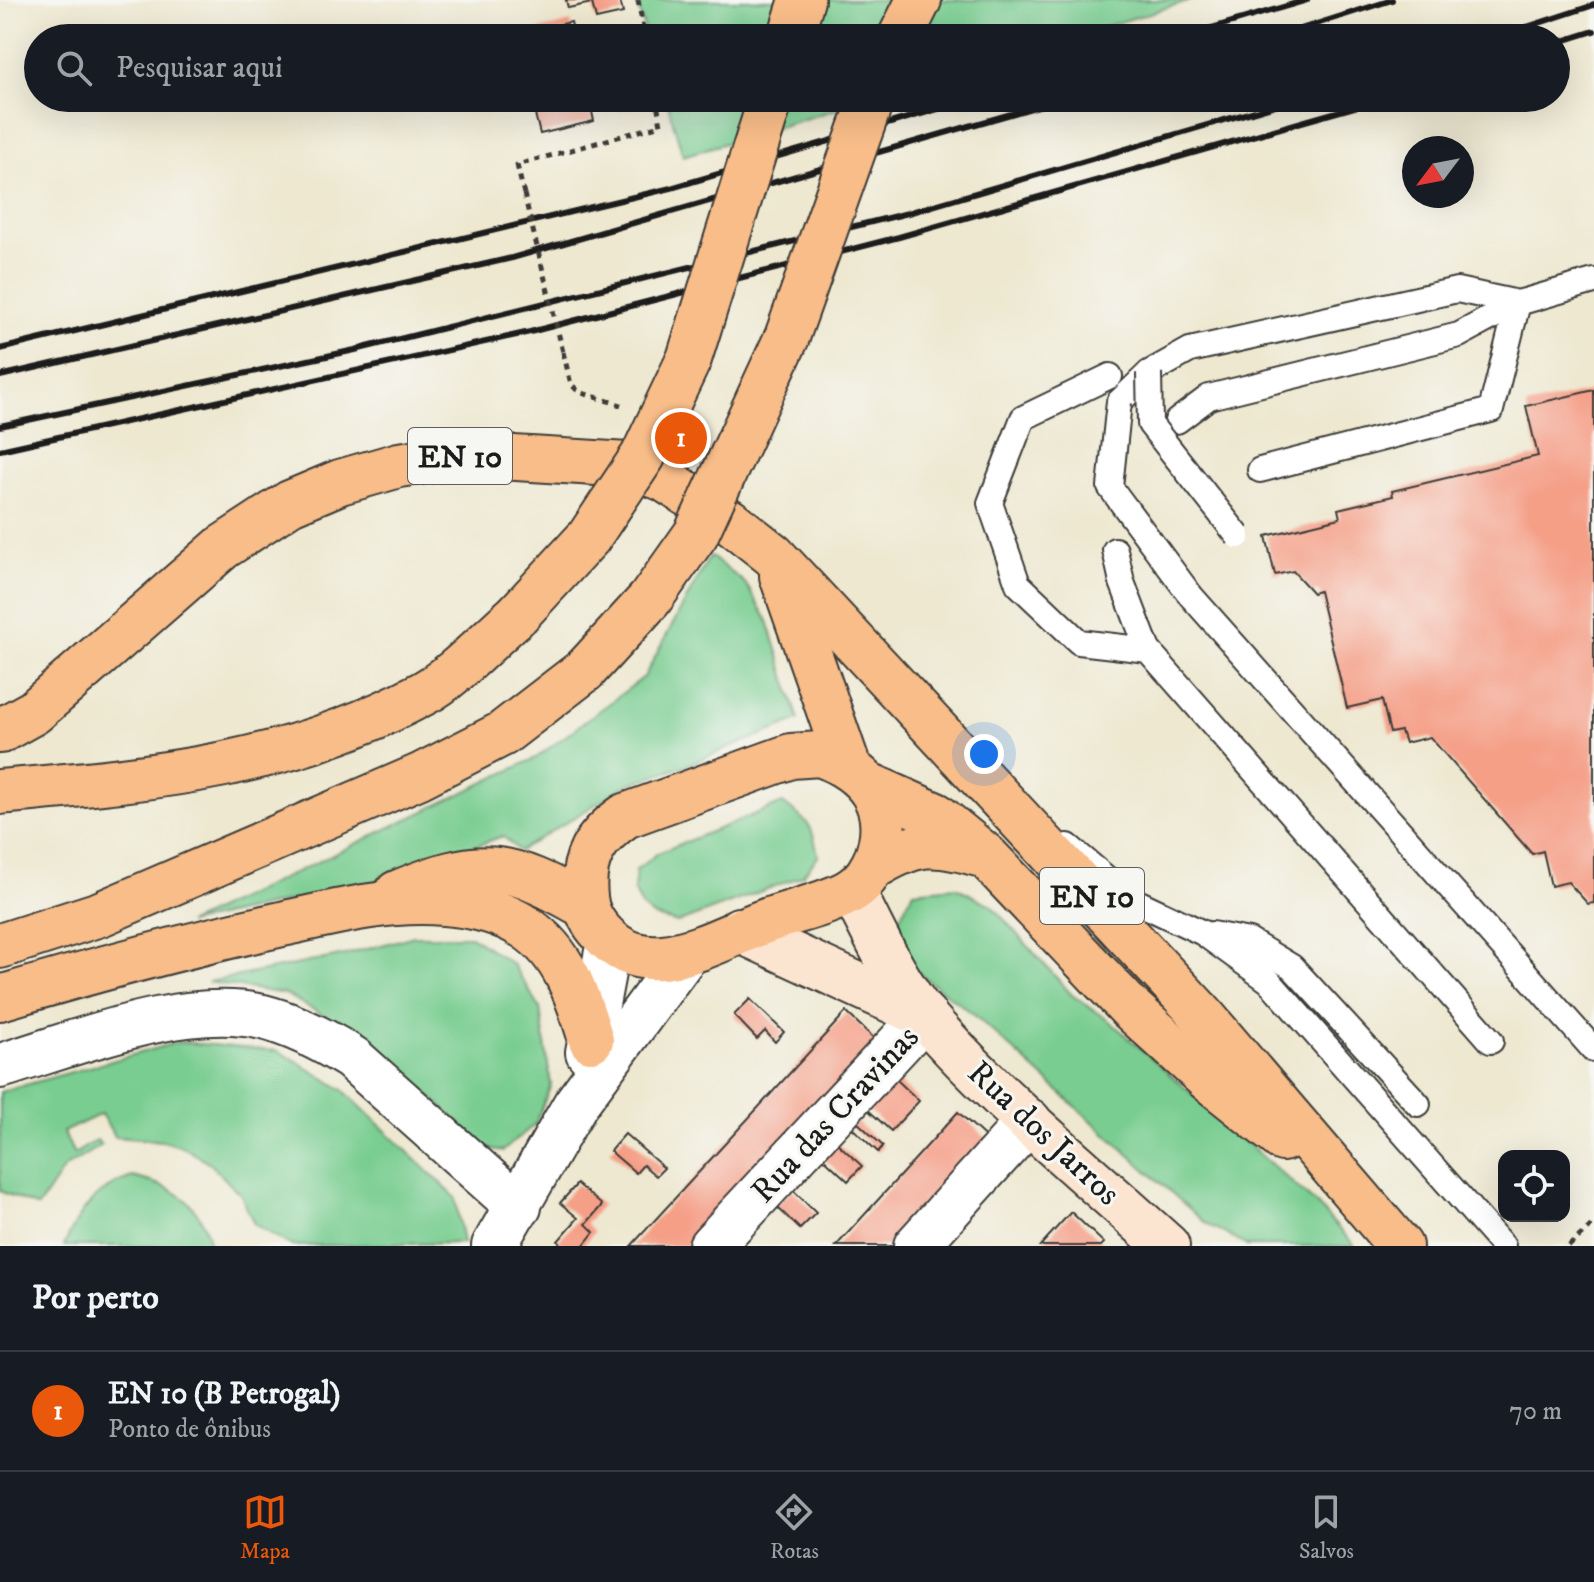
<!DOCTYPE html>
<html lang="pt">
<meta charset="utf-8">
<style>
body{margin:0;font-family:"IM FELL DW Pica",serif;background:#242831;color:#f1f3f6}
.controls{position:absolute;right:24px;bottom:24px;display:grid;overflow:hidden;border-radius:16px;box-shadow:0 8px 32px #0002}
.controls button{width:72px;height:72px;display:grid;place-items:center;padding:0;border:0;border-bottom:2px solid #363941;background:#171b24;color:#f1f3f6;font:40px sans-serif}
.compass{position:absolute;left:1402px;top:136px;width:72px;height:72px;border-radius:50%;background:#171b24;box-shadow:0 8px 32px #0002;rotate:238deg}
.you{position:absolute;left:984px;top:754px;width:28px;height:28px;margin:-20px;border:6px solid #fff;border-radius:50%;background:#1a73e8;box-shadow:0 0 0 12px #1a73e833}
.badge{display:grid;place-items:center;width:52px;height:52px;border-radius:50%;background:#ea580c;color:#fff;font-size:26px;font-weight:700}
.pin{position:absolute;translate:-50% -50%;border:4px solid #fff;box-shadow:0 2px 8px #0006}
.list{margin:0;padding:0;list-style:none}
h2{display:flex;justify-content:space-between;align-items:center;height:104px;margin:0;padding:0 32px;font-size:34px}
h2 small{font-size:26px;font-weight:400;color:#9ea1a6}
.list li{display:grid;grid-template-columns:52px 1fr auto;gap:24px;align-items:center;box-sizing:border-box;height:120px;padding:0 32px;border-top:2px solid #363941}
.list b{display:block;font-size:30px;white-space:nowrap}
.list p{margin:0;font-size:26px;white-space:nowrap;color:#9ea1a6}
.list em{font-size:26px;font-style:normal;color:#9ea1a6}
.icon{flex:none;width:44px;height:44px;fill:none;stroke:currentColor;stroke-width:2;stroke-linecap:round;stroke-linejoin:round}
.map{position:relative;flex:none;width:1594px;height:1246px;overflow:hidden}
.search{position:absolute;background:#171b24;box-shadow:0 8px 32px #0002;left:24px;right:24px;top:24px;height:88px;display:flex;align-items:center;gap:20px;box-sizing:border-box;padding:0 28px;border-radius:44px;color:#9ea1a6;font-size:30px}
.sheet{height:224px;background:#171b24}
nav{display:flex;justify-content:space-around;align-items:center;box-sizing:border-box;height:112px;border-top:2px solid #363941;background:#171b24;font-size:22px;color:#9ea1a6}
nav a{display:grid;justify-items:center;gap:4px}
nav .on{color:#ea580c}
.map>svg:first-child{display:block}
</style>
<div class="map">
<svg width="1594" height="1246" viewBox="0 0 1594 1246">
<rect width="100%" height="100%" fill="#f6f6f2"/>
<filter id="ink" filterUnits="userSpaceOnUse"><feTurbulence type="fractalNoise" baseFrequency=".0125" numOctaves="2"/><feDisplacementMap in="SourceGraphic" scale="16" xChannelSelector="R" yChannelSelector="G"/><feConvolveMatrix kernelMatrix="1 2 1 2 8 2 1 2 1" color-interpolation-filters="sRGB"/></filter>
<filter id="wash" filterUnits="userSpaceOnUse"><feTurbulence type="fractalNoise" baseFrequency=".006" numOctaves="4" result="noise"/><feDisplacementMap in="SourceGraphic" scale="32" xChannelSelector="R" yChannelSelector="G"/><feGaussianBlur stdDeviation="1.8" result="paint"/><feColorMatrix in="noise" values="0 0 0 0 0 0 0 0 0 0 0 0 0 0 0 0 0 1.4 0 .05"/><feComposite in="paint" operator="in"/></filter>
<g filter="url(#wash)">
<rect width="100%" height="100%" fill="#eee8d0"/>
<!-- green -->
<g fill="#79cd91" stroke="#4a7456" stroke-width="2">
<path d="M636,0H1192L1068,38H647Z"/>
<path d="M666,98H873L683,156Z"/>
<path d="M710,556L745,583L768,621L799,720L679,768L629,784L519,851L503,836L383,880L187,924L536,758L644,677Z"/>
<path d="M783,803C809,824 812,821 818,856L802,876L677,923L653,916L642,907L634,890L636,870L658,853Z"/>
<path d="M956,887L991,905L1072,995L1112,1023L1316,1204L1355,1246H1247L1204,1222L972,1013L913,969L898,920L914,891Z"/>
<path d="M414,936H471L513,965L540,1008L551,1085L535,1124L503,1151L486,1148L370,1041L285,994L208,982L345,955Z"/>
<path d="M179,1042L279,1051L342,1089L455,1197L463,1243L292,1246L254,1224L241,1195L208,1162L183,1147L163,1141L115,1137L101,1114L63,1132L74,1154L97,1140L101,1145L64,1168L38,1207L0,1191V1092Z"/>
<path d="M132,1177C173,1186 202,1201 210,1246H64C79,1212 95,1189 132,1177Z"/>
</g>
<g id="blocks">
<!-- building -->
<g fill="#f59f87">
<path d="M566,0H620L623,13L596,19L592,3L568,8Z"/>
<path d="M571,22L575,38H517L516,35Z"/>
<path d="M531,98H589L594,121L540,134Z"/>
<path d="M616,98H641L642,105L619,110Z"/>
<path d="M1594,390V903L1588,904L1568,882L1551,886L1543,851L1532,854L1430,737L1405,743L1401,731L1390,733L1382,700L1347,708L1319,591L1313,593L1293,571L1275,575L1266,536L1340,518L1338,509L1393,496L1392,491L1538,456L1526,406Z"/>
<path d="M750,999L784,1032L775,1042L765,1031L757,1039L734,1015Z"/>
<path d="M846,1012L879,1043L691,1246H631Z"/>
<path d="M895,1078L919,1101L891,1131L867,1109Z"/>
<path d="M958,1112L991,1142L896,1246H836Z"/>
<path d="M856,1121L883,1146L878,1152L851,1127Z"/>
<path d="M625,1134L664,1168L656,1176L643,1165L636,1173L610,1151Z"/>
<path d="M835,1141L862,1166L848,1181L821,1156Z"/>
<path d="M577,1184L602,1205L586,1224L594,1232L583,1246H563L558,1241L578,1218L560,1203Z"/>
<path d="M792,1189L816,1213L800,1229L776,1206Z"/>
<path d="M1071,1212L1104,1243L1101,1246H1040Z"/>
</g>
</g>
</g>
<g filter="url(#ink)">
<use href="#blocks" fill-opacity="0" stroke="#3c3b37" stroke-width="2"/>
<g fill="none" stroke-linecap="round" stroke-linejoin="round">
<!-- lane casing -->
<g stroke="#3c3b37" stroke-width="28">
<g id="lane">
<path d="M1110,376L1023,418L990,503L1018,584L1079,642L1148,650L1491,1041"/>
<path d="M1119,402L1149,373L1190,350L1457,290L1518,303L1491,410L1260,470"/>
<path d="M1177,421L1209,397L1459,335L1518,303L1594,281"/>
<path d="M1115,550L1122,582L1148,650"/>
<path d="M1191,596L1594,1050"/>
<path d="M1068,846L1131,899L1203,933L1269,981L1503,1246"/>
<path d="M1212,934L1249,941L1292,967L1418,1104"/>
</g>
</g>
<!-- street casing -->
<g stroke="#3c3b37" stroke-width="48">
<g id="street">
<path d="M588,1052L609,941"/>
<path d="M0,1066C77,1043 182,999 263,1017C294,1025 325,1041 352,1058L519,1207"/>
<path d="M494,1246L575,1105L687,953"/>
<path d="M711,1246L925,1016"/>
<path d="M916,1246L1029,1121"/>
</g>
</g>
<!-- secondary casing -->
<g stroke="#3c3b37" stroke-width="48">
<g id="secondary">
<path d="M852,890C874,932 895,981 926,1018C998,1101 1086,1172 1167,1246"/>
<path d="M739,930L925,1016"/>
</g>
</g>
<!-- primary casing -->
<g stroke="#3c3b37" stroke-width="48">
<g id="primary">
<path d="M782,576L848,765"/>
<path d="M0,731L34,712L223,547L290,503L340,482L399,465L466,455L628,465L664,479L731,522L773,555L1203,1016L1400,1246"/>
<path d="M820,754C867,772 895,805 877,857C872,869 863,883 852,890C830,904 790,912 766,921C715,939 649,985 603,934C593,924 586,911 585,897C581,859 595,837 625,816L791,756Z"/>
<path d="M869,785L936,815L986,856L1128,1006L1208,1079L1283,1139"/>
<path d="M872,868C916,841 933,840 982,855"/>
<path d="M397,893C482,858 506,861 585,906"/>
<path d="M0,998C94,970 187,945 282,924C335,912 390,898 444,903C473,905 501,912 525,927C565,953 578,997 591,1040"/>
</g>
</g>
<!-- highway casing -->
<g stroke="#3c3b37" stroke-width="48">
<g id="highway">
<path d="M790,38L802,0"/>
<path d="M900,38L919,0"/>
<path d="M0,792C153,778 285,768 424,693C453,678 491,637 517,615"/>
<path d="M0,946L100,914L420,776L502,734L585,670"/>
</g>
</g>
<!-- path -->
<g stroke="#3c3b37" stroke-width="5" stroke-dasharray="6 6" stroke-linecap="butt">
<path d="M638,0L645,38"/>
<path d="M524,194L517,165L661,125L656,98"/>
<path d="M563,352L571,384L579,392L621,405"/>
<path d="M1569,1246L1594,1223"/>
</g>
<!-- lane -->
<use href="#lane" stroke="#fff" stroke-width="24"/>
<!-- street -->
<use href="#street" stroke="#fff" stroke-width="44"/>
<!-- secondary -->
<use href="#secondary" stroke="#fce5d0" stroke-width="44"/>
<!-- primary -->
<use href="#primary" stroke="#f8bd89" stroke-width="44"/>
<!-- highway -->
<use href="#highway" stroke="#f8bd89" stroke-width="44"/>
<!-- rail -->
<g stroke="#1c1c1c" stroke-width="6">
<path d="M1178,38L1307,0"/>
<path d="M1272,38L1392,0"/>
<path d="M1493,38L1594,5"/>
<path d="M1556,43L1594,31"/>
<path d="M0,349L671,188L975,98"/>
<path d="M0,376L512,258L1066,98"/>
<path d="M0,426L355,350L908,213L1299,98"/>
<path d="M0,450L530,332L899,237L1386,98"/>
</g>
<!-- lane-bridge casing -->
<g stroke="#3c3b37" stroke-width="28" stroke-linecap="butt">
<g id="lane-bridge">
<path d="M1149,373L1150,424L1238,536"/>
<path d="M1119,402L1110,487L1191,596"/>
</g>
</g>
<!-- highway-bridge casing -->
<g stroke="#3c3b37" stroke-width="48" stroke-linecap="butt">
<g id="highway-bridge">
<path d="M517,615L589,537L643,456L689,359L771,98"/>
<path d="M585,670L650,599L696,534L787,337L872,98"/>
</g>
</g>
<!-- path-bridge -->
<path stroke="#3c3b37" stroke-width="5" stroke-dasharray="6 6" stroke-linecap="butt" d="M524,194L563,352"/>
<!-- lane-bridge -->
<use href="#lane-bridge" stroke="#fff" stroke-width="24"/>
<!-- highway-bridge -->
<use href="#highway-bridge" stroke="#f8bd89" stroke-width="44"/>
</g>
</g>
<g text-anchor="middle" stroke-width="6" stroke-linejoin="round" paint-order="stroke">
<!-- shield labels -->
<g fill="#f6f6f2" stroke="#5d5d5c" stroke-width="2">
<rect x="408" y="428" width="104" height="56" rx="6"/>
<rect x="1040" y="868" width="104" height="56" rx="6"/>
</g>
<g font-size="32" font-weight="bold" fill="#1c1c1c">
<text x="460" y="467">EN 10</text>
<text x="1092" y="907">EN 10</text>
</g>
<!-- street labels -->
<g font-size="34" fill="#1c1c1c" stroke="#f6f6f2">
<text transform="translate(834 1113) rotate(-47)" y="12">Rua das Cravinas</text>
<text transform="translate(1045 1132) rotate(43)" y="12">Rua dos Jarros</text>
</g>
</g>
</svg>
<div class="controls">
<button><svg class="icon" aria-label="locate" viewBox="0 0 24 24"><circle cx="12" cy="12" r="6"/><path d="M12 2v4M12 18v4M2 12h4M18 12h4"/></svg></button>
</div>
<svg class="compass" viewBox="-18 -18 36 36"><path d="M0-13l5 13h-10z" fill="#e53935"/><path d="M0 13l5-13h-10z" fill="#9ea1a6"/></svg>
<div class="you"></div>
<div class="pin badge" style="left:681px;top:438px">1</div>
<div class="search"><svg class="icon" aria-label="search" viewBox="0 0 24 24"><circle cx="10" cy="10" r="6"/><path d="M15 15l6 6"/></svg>Pesquisar aqui</div>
</div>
<section class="sheet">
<h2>Por perto<small></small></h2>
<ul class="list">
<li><span class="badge">1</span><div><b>EN 10 (B Petrogal)</b><p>Ponto de ônibus</p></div><em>70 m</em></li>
</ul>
</section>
<nav>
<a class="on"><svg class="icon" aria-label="map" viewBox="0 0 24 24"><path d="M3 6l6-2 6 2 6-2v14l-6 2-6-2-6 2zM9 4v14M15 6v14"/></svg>Mapa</a>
<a><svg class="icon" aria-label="directions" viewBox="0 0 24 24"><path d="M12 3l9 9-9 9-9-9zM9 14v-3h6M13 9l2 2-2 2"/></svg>Rotas</a>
<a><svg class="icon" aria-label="saved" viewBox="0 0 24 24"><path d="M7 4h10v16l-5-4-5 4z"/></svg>Salvos</a>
</nav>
